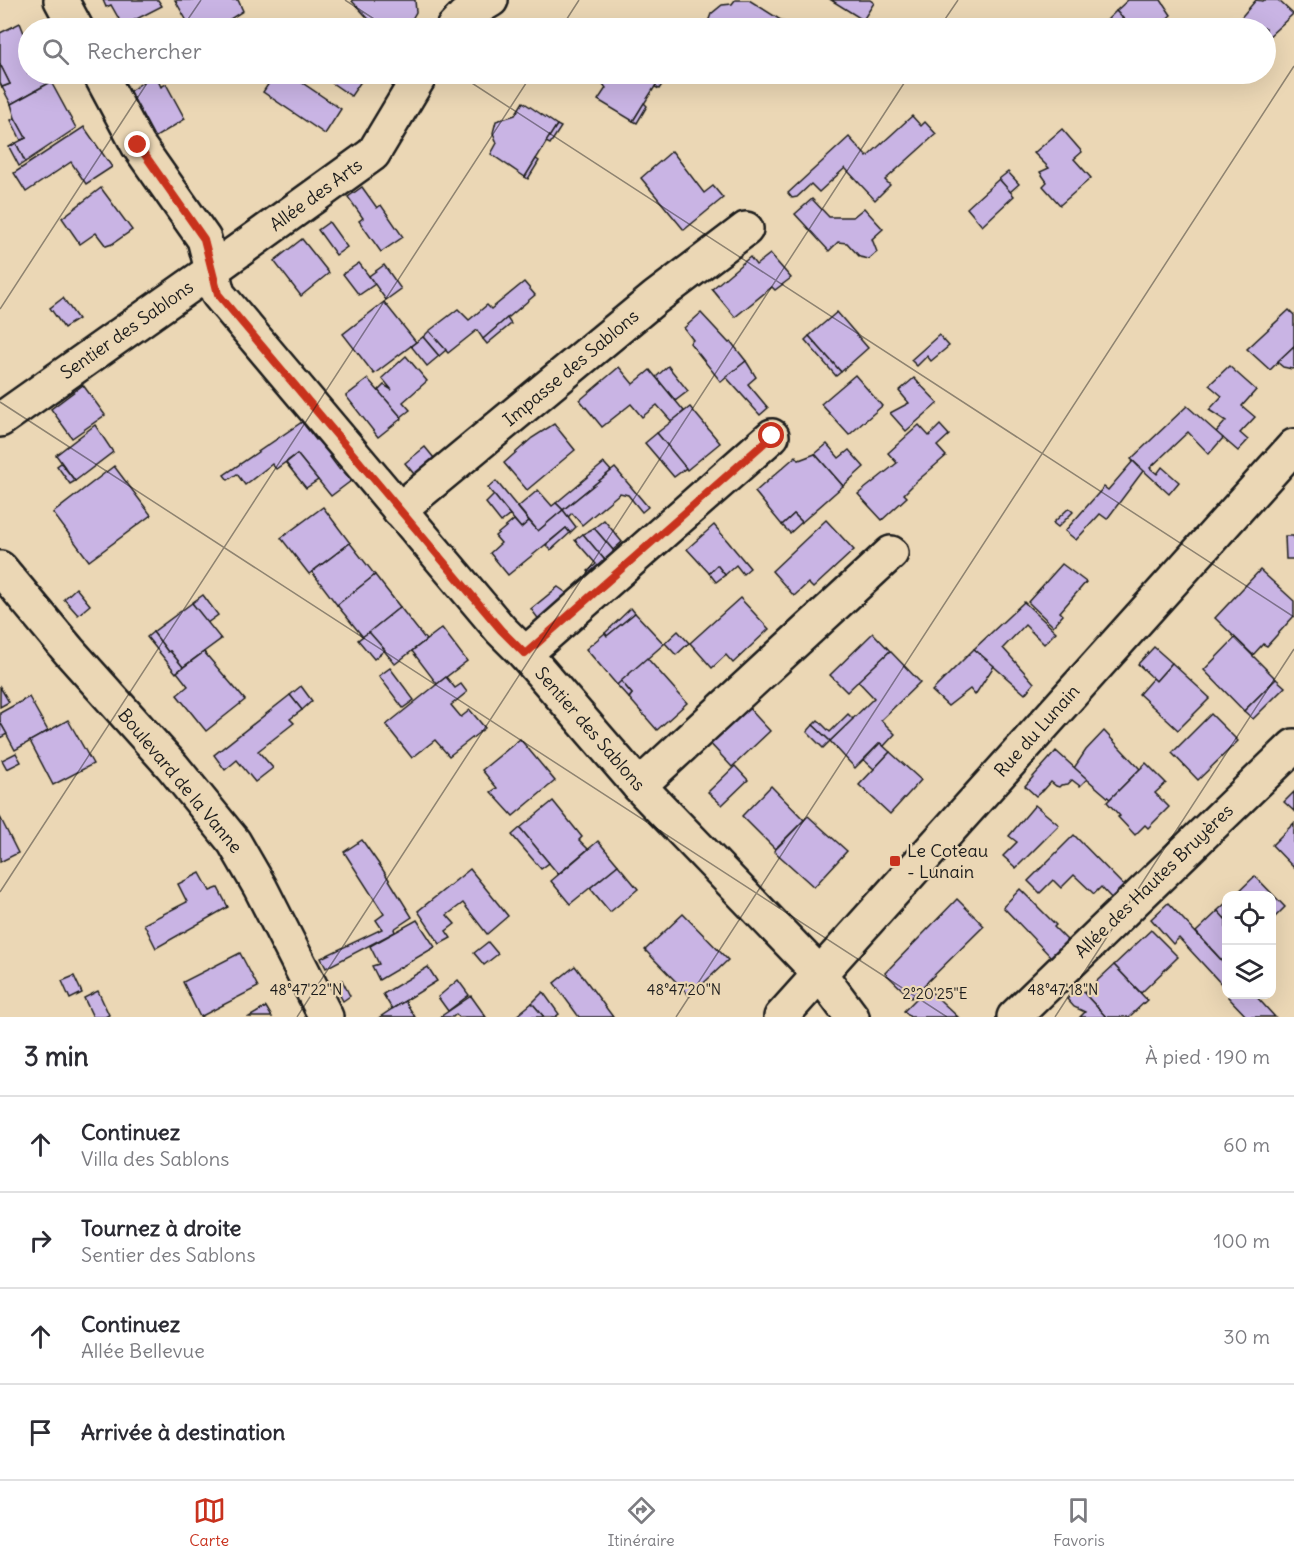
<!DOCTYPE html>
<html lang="fr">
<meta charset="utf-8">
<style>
body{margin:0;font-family:Delius,sans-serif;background:#f2f2f3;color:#2b2b33}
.controls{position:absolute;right:18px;bottom:18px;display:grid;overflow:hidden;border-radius:12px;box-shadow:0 6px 24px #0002}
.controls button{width:54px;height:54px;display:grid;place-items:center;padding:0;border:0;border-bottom:2px solid #e1e1e2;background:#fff;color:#2b2b33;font:30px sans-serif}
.stop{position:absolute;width:18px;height:18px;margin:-14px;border:4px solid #c8321e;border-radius:50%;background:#fff}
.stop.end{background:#c8321e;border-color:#fff;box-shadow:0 2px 6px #0008}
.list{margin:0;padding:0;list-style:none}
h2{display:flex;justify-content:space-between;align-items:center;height:78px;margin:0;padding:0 24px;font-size:26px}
h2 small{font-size:20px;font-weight:400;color:#7c7c81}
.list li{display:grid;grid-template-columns:39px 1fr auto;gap:18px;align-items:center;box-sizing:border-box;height:96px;padding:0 24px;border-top:2px solid #e1e1e2}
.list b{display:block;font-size:22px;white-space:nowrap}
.list p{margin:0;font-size:20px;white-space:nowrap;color:#7c7c81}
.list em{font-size:20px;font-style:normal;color:#7c7c81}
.icon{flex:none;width:33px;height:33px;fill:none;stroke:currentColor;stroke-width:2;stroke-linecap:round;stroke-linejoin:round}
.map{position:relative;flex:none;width:1294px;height:1017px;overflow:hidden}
.search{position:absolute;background:#fff;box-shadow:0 6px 24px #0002;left:18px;right:18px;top:18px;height:66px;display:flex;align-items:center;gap:15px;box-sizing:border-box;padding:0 21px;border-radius:33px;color:#7c7c81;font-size:22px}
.sheet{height:462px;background:#fff}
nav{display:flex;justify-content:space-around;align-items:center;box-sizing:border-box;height:84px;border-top:2px solid #e1e1e2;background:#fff;font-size:16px;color:#7c7c81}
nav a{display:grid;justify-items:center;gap:3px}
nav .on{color:#c8321e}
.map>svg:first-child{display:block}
</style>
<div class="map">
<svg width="1294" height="1017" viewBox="0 0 1294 1017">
<rect width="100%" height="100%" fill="#ebd7b5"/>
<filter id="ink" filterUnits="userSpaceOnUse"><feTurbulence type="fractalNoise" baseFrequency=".0167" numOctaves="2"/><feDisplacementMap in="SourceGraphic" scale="12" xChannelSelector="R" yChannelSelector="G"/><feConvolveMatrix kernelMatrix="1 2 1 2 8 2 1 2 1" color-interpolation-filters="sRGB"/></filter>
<g filter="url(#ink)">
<!-- building -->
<g fill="#c9b4e4" stroke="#1c1c1c" stroke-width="1.5">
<path d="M103,0H158L162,6L123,26L111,5L106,7Z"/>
<path d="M175,0H238L243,11L216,28H191Z"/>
<path d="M353,0H415L416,12L412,19L402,25L390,22L382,28H377L352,1Z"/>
<path d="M735,0H749L787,24L784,28H711L708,22L711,14L722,5L732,4Z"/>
<path d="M831,0H870L874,3L863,20Z"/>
<path d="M1128,0H1161L1171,15L1157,28H1132L1116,11Z"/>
<path d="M1256,0L1263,1L1264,0H1278L1293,14L1266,39V28H1232Z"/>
<path d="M1116,11L1132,28H1110L1105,22Z"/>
<path d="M20,23L28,43V74H44L49,83L11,104L2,87L10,84L0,64V33Z"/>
<path d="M0,64L10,84L2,87L0,83Z"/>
<path d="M155,74L161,87L166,84L185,119L151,140L127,93Z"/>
<path d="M275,74H289L341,109L325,134L263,92Z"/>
<path d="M319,74H366L351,96Z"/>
<path d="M603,74H663L633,121L598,100L606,88L601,81Z"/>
<path d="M663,74H669L659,89L655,87Z"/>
<path d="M51,82L76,128L25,162L16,143L26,138L15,118L11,104Z"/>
<path d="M523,102L557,125L525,177L491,154L497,143L493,133L496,121L515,115Z"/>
<path d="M644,103L647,106L637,123L633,121Z"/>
<path d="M912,116L921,126L925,122L936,134L885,180L890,185L875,200L845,168L819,192L811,184L797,197L792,198L788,193L849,137L867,157Z"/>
<path d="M15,118L26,138L21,140L11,120Z"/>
<path d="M557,125L561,127L550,144L546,142Z"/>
<path d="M84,127L112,167L86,184L71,162L26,192L14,173Z"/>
<path d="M1062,129L1082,152L1074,159L1091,178L1060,205L1043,186L1047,182L1040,172L1049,168L1034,153Z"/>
<path d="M16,143L25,162L19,166L9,147Z"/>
<path d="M672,151L704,193L713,186L723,198L684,230L641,178Z"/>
<path d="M536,159L539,161L528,179L525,177Z"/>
<path d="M1008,172L1019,184L1010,192L999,179Z"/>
<path d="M999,179L1014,196L982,226L967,208Z"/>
<path d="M362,187L377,208L381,205L403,237L381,252L359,221L363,218L348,197Z"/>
<path d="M101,188L132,230L112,244L106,246L96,233L80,244L62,218Z"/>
<path d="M812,199L829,217H853L864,208L883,229L872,239L877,252L869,259L860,257L847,243L838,242L829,251L795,214Z"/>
<path d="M329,222L347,247L336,255L318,230Z"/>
<path d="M302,239L329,273L301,296L274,261Z"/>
<path d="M770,254L791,278L775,290L772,287L735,317L712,289L750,257L756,265Z"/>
<path d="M359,263L375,284L359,295L343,274Z"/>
<path d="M384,265L401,289L386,300L369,276Z"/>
<path d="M524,282L535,295L483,339L477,330L448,353L429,331L458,309L469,320L487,305L491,309Z"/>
<path d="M63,298L78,319L64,328L50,308Z"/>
<path d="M384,302L416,342L374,374L343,334Z"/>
<path d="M1289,310L1294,315V346L1270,370L1247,349Z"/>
<path d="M837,312L868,348L841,372L809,336Z"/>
<path d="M701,313L729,343L731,342L746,361L721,382L690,343L693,340L684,328Z"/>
<path d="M507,318L511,324L487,344L483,339Z"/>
<path d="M429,331L446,350L439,356L423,337Z"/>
<path d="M939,335L949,346L931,361L927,356L917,366L911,360Z"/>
<path d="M809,336L841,372L836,376L805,340Z"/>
<path d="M423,337L439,356L427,366L411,346Z"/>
<path d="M1294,346V368L1292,369L1283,367L1277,362Z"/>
<path d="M406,356L427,381L403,402L410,410L401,417L378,391L384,385L392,390L382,378Z"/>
<path d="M746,361L756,377L748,384L768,408L760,415L726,377Z"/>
<path d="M668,366L688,391L675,401L656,377Z"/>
<path d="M1229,366L1256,390L1242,406L1255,417L1240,433L1248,440L1238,451L1216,432L1226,421L1209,410L1222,396L1209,385Z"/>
<path d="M619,367L633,384L650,370L684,411L672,422L657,405L642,417L631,404L602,427L580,400Z"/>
<path d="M855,375L882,406L849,435L821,404Z"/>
<path d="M914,378L938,403L906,431L890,413L909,403L899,391Z"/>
<path d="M368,379L402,418L378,437L346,396Z"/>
<path d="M83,385L105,415L72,438L51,409Z"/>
<path d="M1187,406L1223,438L1209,454L1188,432L1150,468L1157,474L1162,467L1179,482L1169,494L1131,459Z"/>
<path d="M690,407L720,443L687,470L657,433Z"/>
<path d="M302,422L316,440L326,432L341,450L330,457L339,469L344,465L355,478L331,496L297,454L276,469L272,464L245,485L237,474L228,480L224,475Z"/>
<path d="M554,424L575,450L527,490L504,463L532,438Z"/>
<path d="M95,425L113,452L75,481L56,455Z"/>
<path d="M919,425L929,436L940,425L949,435L937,446L946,456L916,482L904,494L907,497L882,520L858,494L897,463L888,453Z"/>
<path d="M657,433L686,468L674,477L645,443Z"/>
<path d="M827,444L839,458L849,450L864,467L843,486L815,454Z"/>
<path d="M425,447L438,463L418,479L405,463Z"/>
<path d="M297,454L318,480L306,488L286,463Z"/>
<path d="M815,454L843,486L802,522L794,514L782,525L755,492L796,456L799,460Z"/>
<path d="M1133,461L1143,471L1107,519L1100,514L1076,540L1065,531L1104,487L1108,490Z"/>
<path d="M61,463L75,481L70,484L57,466Z"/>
<path d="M604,463L611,471L563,510L556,503Z"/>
<path d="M114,466L151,515L89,561L53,513Z"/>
<path d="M615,468L648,507L642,512L628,495L620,493L582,525L572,513L568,517L563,510Z"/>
<path d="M496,481L529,521L521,528L488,488Z"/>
<path d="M538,490L552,506L556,503L563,510L538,531L518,507Z"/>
<path d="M494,495L510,515L501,522L486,503Z"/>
<path d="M323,507L350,543L309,574L281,538Z"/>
<path d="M1069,508L1073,512L1058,527L1053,523Z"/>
<path d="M563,510L576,527L570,533L566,528L508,575L490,553L501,543L495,536L514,520L521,528L529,521L538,531Z"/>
<path d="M794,514L802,522L790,533L782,525Z"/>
<path d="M604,520L622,542L613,550L594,528Z"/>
<path d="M826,520L854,550L813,588L808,583L794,596L772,571Z"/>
<path d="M714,525L750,568L743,574L736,565L725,575L717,565L709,573L687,549Z"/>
<path d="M566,528L570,533L551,550L546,545Z"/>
<path d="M594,528L613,550V557L607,563L583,534Z"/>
<path d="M583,534L609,565L594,578L588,571L596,564L575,540Z"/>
<path d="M1285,536H1294V559H1286Z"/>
<path d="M350,543L375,575L337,605L312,572Z"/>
<path d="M1062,564L1086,582L1060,612L1063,615L1053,626L1028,602Z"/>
<path d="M717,565L725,575L716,582L709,573Z"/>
<path d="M1260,570L1294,601V616L1267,646L1263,644L1253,655L1215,618Z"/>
<path d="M375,575L400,607L363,637L337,605Z"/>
<path d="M558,587L571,596L540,621L531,609Z"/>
<path d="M76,588L90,605L78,615L64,599Z"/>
<path d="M203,595L218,615L207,623L192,603Z"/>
<path d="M740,598L769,629L733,663L726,655L712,668L690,643Z"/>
<path d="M1024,602L1056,632L1044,644L1025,625L1003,648L1034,683L1025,694L974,649Z"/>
<path d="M192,603L221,639L183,667L170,651L168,652L153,632Z"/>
<path d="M400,607L426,640L395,664L369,632Z"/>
<path d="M631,608L635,613L607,636L605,633Z"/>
<path d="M635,613L664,644L617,685L586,649L605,633L607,636Z"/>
<path d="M442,628L467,661L437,684L412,651Z"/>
<path d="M678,631L689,643L676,655L665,643Z"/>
<path d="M153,632L168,652L170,651L183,667L176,673L147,637Z"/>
<path d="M369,632L385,650L374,659L358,640Z"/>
<path d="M873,633L890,651L847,692L830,675Z"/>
<path d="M1235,638L1276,679L1244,711L1204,670Z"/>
<path d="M1154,647L1172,663L1156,681L1138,664Z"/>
<path d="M974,649L994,666L975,695L970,689L948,706L932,691Z"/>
<path d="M890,651L920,682L881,720L895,734L884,746L880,743L855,768L830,741L874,698L858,681Z"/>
<path d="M204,652L245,700L206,731L177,695L188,686L177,672Z"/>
<path d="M647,658L687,703L657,730L629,698L632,694L621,681Z"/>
<path d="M1172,663L1210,698L1178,730L1139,694L1153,678L1156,681Z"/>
<path d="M390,668L414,700L403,708L379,676Z"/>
<path d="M446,677L455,688L461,684L467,692L451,705L461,717L470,710L485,728L449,756L435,740L412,758L386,725Z"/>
<path d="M1276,679L1285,687L1253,719L1244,711Z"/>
<path d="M621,681L632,694L629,698L617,685Z"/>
<path d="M301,686L312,701L302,710L290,695Z"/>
<path d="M0,687L9,702L0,707Z"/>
<path d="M290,695L302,710L290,719L294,723L258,751L273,768L255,782L237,760L225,770L214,755Z"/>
<path d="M29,697L48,731L15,750L0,722V713Z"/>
<path d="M746,705L770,731L732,767L707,740Z"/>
<path d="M848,714L853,719L830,741L813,725L818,720L830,732Z"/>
<path d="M1211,714L1238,741L1198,780L1172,753Z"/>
<path d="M68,720L93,764L53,785L30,741Z"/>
<path d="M0,722L7,734L0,738Z"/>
<path d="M813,725L830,741L823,748L807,732Z"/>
<path d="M1104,731L1140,769L1110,799L1074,768L1086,750Z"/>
<path d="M520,739L555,781L513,816L491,792L497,788L482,770Z"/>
<path d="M880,743L890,752L874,769L864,760Z"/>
<path d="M1056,751L1087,779L1080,786L1072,780L1068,784L1061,785L1059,787L1056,786L1051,782L1043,791V790L1036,796L1025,786Z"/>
<path d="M890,752L921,780L890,814L859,785Z"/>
<path d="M16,753L21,762L7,769L2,760Z"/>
<path d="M1146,763L1166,783L1155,793L1169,807L1148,828L1145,825L1135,835L1118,817L1120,816L1107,802Z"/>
<path d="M735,766L748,780L722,805L708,792Z"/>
<path d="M771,786L804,820L775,849L742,816Z"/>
<path d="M1294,792V811L1284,802Z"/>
<path d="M553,801L582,837L579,840L588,849L558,874L520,828Z"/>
<path d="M1035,805L1059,825L1016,868L1003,856L1017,842L1009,836Z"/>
<path d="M808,816L847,851L814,887L774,851Z"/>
<path d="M0,817L18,853L0,862Z"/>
<path d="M1294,823V868L1272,845Z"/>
<path d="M520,828L549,863L541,869L512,835Z"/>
<path d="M1074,835L1128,890L1115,902L1101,887L1094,894L1074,875L1061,888L1053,880L1040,893L1028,881Z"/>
<path d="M362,840L383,870L412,917L394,929L395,932L326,968L321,958L382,929L376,920L384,914L344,852Z"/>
<path d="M598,841L618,865L570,904L551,881Z"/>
<path d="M618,865L638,889L610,912L590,888Z"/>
<path d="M470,869L508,916L487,934L463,903L447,915L455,924L446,931L451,938L440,944L418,911Z"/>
<path d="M200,873L210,891L218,888L228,907L156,948L144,924L187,902L178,884Z"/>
<path d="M1255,876L1285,907L1272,920V896H1234Z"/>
<path d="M1020,889L1056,925L1054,927L1067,940L1051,957L1003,907Z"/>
<path d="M957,899L984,926L911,998L885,973Z"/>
<path d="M1168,903L1226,965V989L1179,938L1173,944L1151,919Z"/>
<path d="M1226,903V920L1217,911Z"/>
<path d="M1218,911L1226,920V965L1196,932Z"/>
<path d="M683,914L728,960L690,996L645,950Z"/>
<path d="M417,920L435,947L379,980L372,966L379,964L370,946Z"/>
<path d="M1151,930L1178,957L1141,993L1114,965Z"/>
<path d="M488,942L498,954L484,965L474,953Z"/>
<path d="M240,953L258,987L200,1017L183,982Z"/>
<path d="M1114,965L1147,1000L1129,1017H1106L1084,993Z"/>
<path d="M575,966L613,1017H579L554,983Z"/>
<path d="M428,967L437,981L392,1009L383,994Z"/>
<path d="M74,976L82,993L70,999L62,981Z"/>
<path d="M342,980L350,996L343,1001L334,984Z"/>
<path d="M458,980L469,995L448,1011L438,997Z"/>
<path d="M927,988L958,1017H910L904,1011Z"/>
<path d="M1079,988L1084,993L1106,1017H1080L1085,1012L1074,1007L1067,999Z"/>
<path d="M98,991L109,1015L105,1017H93L84,998Z"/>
<path d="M543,992L559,1014L555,1017H544L532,1003Z"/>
<path d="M1231,994H1254L1275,1017H1247L1228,997Z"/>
<path d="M471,996L486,1017H459L456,1014L453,1017H440Z"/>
<path d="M405,1001L415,1017H380L392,1009Z"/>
<path d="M532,1003L544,1017H515Z"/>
<path d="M266,1007L272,1017H249Z"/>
</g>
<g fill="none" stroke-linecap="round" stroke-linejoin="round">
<!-- minor casing -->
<g stroke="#1c1c1c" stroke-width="38">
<g id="minor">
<path d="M61,0L76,28"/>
<path d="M453,28L464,16L491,0"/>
<path d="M100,74L138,145L204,239L212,270L373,154L421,74"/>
<path d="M0,420L212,270L218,294L501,630L525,654L639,786L820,974L852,1017"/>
<path d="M399,510L655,298L746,229"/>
<path d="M0,568L69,651L173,767L234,842L260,887L326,1017"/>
<path d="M525,654L772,436"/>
<path d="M639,786L891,553"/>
<path d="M781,1017L1294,446"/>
<path d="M1014,1017L1294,746"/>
</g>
</g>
<!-- minor -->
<use href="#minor" stroke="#ebd7b5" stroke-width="33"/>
</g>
</g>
<g fill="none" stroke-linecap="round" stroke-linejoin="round" filter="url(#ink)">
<!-- route -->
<path stroke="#c8321e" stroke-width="8" d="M138,145L204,239L218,294L501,630L525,654L772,436"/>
</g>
<!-- ticks -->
<path fill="none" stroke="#1c1c1c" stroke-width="1.5" stroke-opacity="0.45" d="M345,0L388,28M182,28L201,0M561,28L579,0M939,28L958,0M458,74L1294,617M0,309L153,74M0,402L947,1017M0,892L532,74M297,1017L910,74M676,1017L1294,66M1055,1017L1294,649"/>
<!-- markers -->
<rect fill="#c8321e" stroke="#ebd7b5" stroke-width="2" x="889" y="855" width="12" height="12" rx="3"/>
<g text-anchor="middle" stroke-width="4.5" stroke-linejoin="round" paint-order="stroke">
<!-- street labels -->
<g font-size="18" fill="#1c1c1c" stroke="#ebd7b5">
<text transform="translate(316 195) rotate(-36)" y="6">Allée des Arts</text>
<text transform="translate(127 330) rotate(-35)" y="6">Sentier des Sablons</text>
<text transform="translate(571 368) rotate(-40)" y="6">Impasse des Sablons</text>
<text transform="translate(590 729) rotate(49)" y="6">Sentier des Sablons</text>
<text transform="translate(1037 731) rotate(-48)" y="6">Rue du Lunain</text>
<text transform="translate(180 781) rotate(50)" y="6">Boulevard de la Vanne</text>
<text transform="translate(1154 881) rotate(-44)" y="6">Allée des Hautes Bruyères</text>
</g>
<!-- poi labels -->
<g font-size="18" fill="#1c1c1c" stroke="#ebd7b5" text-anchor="start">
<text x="907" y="857">Le Coteau<tspan x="907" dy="21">- Lunain</tspan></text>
</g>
</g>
<g font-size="15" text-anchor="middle" fill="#1c1c1c" stroke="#ebd7b5" stroke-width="4.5" stroke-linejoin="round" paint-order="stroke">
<text x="306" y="995">48°47'22"N</text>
<text x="684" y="995">48°47'20"N</text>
<text x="1063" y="995">48°47'18"N</text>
<text x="935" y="999">2°20'25"E</text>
</g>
</svg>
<div class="controls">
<button><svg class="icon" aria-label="locate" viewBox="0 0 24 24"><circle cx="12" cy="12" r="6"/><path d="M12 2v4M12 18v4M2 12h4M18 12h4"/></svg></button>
<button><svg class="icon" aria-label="layers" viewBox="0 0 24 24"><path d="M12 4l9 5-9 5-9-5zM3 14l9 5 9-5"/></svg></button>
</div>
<div class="stop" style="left:772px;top:436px"></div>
<div class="stop end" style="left:138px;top:145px"></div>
<div class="search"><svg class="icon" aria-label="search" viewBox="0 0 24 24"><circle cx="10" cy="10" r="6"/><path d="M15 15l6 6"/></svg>Rechercher</div>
</div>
<section class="sheet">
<h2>3 min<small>À pied · 190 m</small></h2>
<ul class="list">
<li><svg class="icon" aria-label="ahead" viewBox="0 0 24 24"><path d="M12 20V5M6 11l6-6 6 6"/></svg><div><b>Continuez</b><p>Villa des Sablons</p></div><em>60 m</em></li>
<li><svg class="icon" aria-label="right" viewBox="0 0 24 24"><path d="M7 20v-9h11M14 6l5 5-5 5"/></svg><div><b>Tournez à droite</b><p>Sentier des Sablons</p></div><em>100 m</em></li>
<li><svg class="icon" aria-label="ahead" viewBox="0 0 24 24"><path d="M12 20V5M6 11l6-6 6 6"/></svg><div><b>Continuez</b><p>Allée Bellevue</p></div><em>30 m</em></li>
<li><svg class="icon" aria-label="arrive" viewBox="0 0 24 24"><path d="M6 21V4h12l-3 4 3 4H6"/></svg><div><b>Arrivée à destination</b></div></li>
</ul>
</section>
<nav>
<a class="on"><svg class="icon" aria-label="map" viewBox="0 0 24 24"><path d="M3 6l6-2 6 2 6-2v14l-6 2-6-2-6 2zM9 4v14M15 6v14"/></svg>Carte</a>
<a><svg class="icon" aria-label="directions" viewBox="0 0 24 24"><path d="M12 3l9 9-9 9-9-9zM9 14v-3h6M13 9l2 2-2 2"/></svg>Itinéraire</a>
<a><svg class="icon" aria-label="saved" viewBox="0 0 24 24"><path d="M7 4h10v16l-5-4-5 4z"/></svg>Favoris</a>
</nav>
